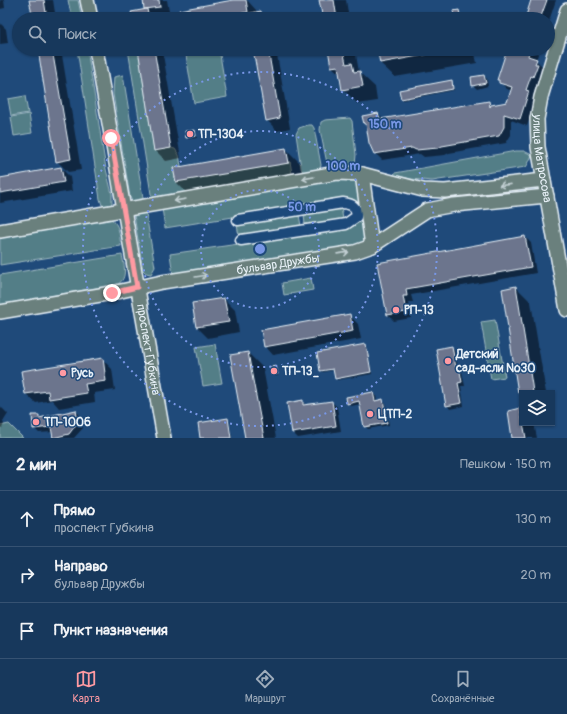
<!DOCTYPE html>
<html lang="ru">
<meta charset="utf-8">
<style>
body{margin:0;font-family:Pangolin,sans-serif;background:#203f62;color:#f1f3f6}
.controls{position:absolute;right:12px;bottom:12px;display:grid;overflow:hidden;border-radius:0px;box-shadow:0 1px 3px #0004}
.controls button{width:36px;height:36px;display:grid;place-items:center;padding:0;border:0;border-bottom:1px solid #365272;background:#17385c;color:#f1f3f6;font:20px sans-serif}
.stop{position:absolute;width:12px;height:12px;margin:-9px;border:3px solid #ff9aa2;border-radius:50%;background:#fff}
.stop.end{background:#ff9aa2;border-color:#fff;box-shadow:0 1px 4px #0008}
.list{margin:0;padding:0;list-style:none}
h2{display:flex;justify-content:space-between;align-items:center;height:52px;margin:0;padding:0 16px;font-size:17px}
h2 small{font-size:13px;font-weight:400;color:#9eacbb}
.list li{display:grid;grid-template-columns:26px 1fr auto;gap:12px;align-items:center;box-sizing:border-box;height:56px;padding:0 16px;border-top:1px solid #365272}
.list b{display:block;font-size:15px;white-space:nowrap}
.list p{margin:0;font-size:13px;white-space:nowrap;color:#9eacbb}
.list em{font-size:13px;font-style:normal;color:#9eacbb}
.icon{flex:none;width:22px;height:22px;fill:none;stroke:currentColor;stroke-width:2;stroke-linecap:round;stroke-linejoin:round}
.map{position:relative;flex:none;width:567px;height:438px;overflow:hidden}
.search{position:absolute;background:#17385c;box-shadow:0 1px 3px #0004;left:12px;right:12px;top:12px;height:44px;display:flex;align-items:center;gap:10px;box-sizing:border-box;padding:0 14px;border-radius:22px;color:#9eacbb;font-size:15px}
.sheet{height:220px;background:#17385c}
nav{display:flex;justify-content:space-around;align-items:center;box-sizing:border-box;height:56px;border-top:1px solid #365272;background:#17385c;font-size:11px;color:#9eacbb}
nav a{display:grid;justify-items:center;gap:2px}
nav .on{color:#ff9aa2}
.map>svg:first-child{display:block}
</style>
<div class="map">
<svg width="567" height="438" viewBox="0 0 567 438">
<rect width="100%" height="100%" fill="#1f4a7a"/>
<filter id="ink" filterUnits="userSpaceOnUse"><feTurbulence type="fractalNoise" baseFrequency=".025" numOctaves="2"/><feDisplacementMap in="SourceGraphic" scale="8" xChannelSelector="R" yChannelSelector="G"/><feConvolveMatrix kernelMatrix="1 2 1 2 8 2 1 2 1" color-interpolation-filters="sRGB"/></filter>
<g filter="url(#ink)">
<!-- green -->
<g fill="#537e87" stroke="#9eb8c0">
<path d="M68,0H78L82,19H72Z"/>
<path d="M77,49H87L106,169L112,194V203C109,207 106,206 102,205L100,199Z"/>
<path d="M128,49H138L154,150L171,148L175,149L179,155L181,166L173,168L176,182L288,163L290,161L292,174L291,176L154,198L151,194Z"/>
<path d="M219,49L227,97L194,103L186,55Z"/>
<path d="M123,75L143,198L142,201L133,203L130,197L113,94L114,77Z"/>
<path d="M25,96L28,113L11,116L8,99Z"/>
<path d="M29,114L32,133L14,136L11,117Z"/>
<path d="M350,118L352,121L356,155L355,165L333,168L327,163L320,130L321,122L325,120Z"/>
<path d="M308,125H312L314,128L321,165L320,169C315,173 308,173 302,171L301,168L296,134L299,128Z"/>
<path d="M516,151H524L532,155L528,164L526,167L432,181L411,179L393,175L395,173Z"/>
<path d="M340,178L359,179L368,241L352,247L173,275L170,254L348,228L354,226L359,220L360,211L357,203L344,199L165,228L162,208Z"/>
<path d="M341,208L343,219L305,225L304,214Z"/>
<path d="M138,212H142L146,214L155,267L151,274L146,273L143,270L134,215Z"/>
<path d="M299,215L301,226L239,236L237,225Z"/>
<path d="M110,218C120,225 119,234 121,246L0,265V235Z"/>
<path d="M122,255C124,265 128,278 118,284L0,305V275Z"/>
<path d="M311,278L313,290L284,295L282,283Z"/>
<path d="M495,320L505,377L491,379L481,322Z"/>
<path d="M215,344L222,383L203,386L196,347Z"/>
<path d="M9,424L23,438H0V426Z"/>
</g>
<!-- shadow -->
<g fill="#0007">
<path d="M0,0H4L5,8L0,9Z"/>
<path d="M30,0H53L56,19H34Z"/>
<path d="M144,0H167L170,17L160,19H134L147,11L145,9Z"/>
<path d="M239,0H247L256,10L257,13L261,12L267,19H182Z"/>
<path d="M320,0H346L349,19H324Z"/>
<path d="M532,0H556L548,24V19H526Z"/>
<path d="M490,16L491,19H477V18Z"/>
<path d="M0,23L6,29L8,43L0,44Z"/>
<path d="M39,49H61L81,170L68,172L57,161Z"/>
<path d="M139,49H162L181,158L166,161L155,150Z"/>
<path d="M254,49H276L290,128L277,131L267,120Z"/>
<path d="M329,49H355L359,72L375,87L377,101L358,104L343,89L341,75L332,67Z"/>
<path d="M379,49H474L477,63L395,77L380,63Z"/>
<path d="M516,49H540L536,60L543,67L542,70L544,72L540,83L538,82L533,97L536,99L527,126L511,120V135L506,143L449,153L445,155L424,157L420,154L382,160L375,153L368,127L365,124L378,114L384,120L488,102L492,106L508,103L512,91L507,89L500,82Z"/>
<path d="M484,76L487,79L488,86L477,89L473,85Z"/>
<path d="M451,81L454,90L403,100L402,98Z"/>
<path d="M194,131L197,138L189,139L187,137Z"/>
<path d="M286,149L301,164L303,177L191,197L176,182L174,168Z"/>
<path d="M61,168L70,177L72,191L0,203V179Z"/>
<path d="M525,237L531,243L536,273L411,295L413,302H409L411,318L394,321L388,315L378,264Z"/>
<path d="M516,287L531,302L546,393H522V405L503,290Z"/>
<path d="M224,299L235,310L239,332L208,338L197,327Z"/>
<path d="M349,315L358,324L361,339L273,355L265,346Z"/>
<path d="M366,345L367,346L372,374L337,380L334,370L323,372L321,370Z"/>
<path d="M452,347L455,351L458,369L462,372L465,386H461L464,406L450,409L447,405Z"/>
<path d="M248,353L263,368L276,438H246Z"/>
<path d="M102,359L112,369L115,390L94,393L95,402L59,408L52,400L36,403L26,394Z"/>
<path d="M276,367L277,368L278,376H274L272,375Z"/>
<path d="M373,393L376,396L377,402L382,400L385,403L389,425L368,429L365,426L361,404L351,406L348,403Z"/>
<path d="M302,401L307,406L332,402L337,407L341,431L298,438L293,433Z"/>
<path d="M0,406L8,414L3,422L4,424L2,428L0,427Z"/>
<path d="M520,409L522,411V423H534L537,438H513Z"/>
<path d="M76,411L81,416L83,428L74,438H55L53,432L39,433L34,428L39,416L42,418Z"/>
<path d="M228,419L229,421L232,438H201Z"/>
</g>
<!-- building -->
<g fill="#6c758d" stroke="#e8f1f8">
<path d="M29,0H44L47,19H33Z"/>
<path d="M143,0H159L160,7L144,9Z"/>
<path d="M233,0H246L248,12L211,19H180L179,10Z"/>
<path d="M319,0H334L337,19H323Z"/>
<path d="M531,0H547L540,19H525Z"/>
<path d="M147,9L149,19H133L131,12Z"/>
<path d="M459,10L461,19H455L453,11Z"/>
<path d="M261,11L262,19H236V16Z"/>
<path d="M38,49H52L71,159L56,162Z"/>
<path d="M138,49H154L171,148L154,151Z"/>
<path d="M253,49H268L280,118L266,121Z"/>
<path d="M328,49H343L346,64L352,63L354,72L360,71L363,86L342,90L338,66L331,67Z"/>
<path d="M377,49H441V52L380,63Z"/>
<path d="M507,49H530L528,56L537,59L535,64H538L533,77L531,76L526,90L529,91L520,119L504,114V127L499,136L442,146L438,148L416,150L412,148L374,154L369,143L366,124H364L362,116L378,113L380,119L489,101L490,107L491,105L507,102L512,87L499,83V80H497Z"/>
<path d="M484,75L486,83L472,86L471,77Z"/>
<path d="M452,80L453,89L401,99L399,90Z"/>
<path d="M195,130L196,136L186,138L185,131Z"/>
<path d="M286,148L289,163L176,182L173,168Z"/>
<path d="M61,167L64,182L0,193V178Z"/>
<path d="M525,236L531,267L406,289L407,296H403L406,312L387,315L377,263Z"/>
<path d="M516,286L532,385L533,393H518L502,289Z"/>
<path d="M224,298L229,322L196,327L192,303Z"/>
<path d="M350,314L353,331L264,347L261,330Z"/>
<path d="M366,344L371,372L335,379L333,369L320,371L317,353Z"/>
<path d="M452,346L456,368L459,367L462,382L458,383L462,403L446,406L436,349Z"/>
<path d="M248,352L252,375L264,438H245L230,355Z"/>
<path d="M103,358L106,381L85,384L87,393L49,399L48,391L25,394L21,371Z"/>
<path d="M276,366L278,374L272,375L270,367Z"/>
<path d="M373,392L375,401L383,399L387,423L364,427L359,401L347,404L346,397Z"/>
<path d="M303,400V405L332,401L336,426L292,433L287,403Z"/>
<path d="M520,408L526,438H512L508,411Z"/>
<path d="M76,410L78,422L69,434L53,438L51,427L33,429L32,415H39V418Z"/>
<path d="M228,418L231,438H200L198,423Z"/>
</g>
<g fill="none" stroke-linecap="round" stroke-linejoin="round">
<!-- minor casing -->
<g stroke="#e8f1f8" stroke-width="13">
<path id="minor" d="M238,220L343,203C352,204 358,207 356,217L346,224L241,240"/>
</g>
<!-- major casing -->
<g stroke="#e8f1f8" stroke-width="16">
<g id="major">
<path d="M87,0L91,19"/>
<path id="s1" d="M567,10L541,97L537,119L538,147L567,310"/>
<path id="s2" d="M96,49L164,438"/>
<path d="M362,174L372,246"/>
<path d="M0,231L337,173L362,174L423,190L445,191L544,180"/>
<path id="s3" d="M0,312L112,293L162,282L355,252L372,246L427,210L454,205L547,196"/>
</g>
</g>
<!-- minor -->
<use href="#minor" stroke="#1f4a7a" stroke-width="10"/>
<!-- major -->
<use href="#major" stroke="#6a807d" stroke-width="13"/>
</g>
<!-- one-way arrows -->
<defs><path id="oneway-shaft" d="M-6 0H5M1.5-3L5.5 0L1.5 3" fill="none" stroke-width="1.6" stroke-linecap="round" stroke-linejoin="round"/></defs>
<g stroke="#c2cfd3">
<use href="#oneway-shaft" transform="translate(308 178) rotate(170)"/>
<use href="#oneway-shaft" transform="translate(505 185) rotate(174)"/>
<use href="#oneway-shaft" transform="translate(180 200) rotate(170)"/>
<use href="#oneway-shaft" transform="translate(343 253) rotate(-8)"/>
<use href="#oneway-shaft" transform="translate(201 276) rotate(-9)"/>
</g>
</g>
<g fill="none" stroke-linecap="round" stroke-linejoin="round" filter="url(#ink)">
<!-- route -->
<path stroke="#ff9aa2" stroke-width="5" d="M111,138L137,287L112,293"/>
</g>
<!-- distance rings -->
<g fill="none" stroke="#7897e6" stroke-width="2" stroke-dasharray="2 4">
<circle cx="260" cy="249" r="59"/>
<circle cx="260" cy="249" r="118"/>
<circle cx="260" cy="249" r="177"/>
</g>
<!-- markers -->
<g fill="#ff9aa2" stroke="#1f4a7a" stroke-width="1.5">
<circle cx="190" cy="134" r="4"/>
<circle cx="396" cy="310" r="4"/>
<circle cx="448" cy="361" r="4"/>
<circle cx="274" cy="371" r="4"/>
<circle cx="63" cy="373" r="4"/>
<circle cx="370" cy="414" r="4"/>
<circle cx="36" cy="422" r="4"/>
</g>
<g text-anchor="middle" stroke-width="3" stroke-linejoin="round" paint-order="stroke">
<!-- poi labels -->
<g font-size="12" font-weight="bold" fill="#e8f1f8" stroke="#1f4a7a" text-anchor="start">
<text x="198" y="138">ТП-1304</text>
<text x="404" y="314">РП-13</text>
<text x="456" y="358">Детский<tspan x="456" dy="14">сад-ясли №30</tspan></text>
<text x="282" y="375">ТП-13_</text>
<text x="71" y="377">Русь</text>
<text x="378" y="418">ЦТП-2</text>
<text x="44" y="426">ТП-1006</text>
</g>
<!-- street labels -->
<g font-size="12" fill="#e8f1f8" stroke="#1f4a7a">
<text dy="4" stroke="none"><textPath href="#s1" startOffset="153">улица Матросова</textPath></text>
<text dy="4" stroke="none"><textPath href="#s3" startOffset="282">бульвар Дружбы</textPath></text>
<text dy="4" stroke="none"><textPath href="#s2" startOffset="305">проспект Губкина</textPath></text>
</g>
</g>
<circle cx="260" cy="249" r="6" fill="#7897e6" stroke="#1f4a7a" stroke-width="2"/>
<g font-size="12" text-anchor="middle" font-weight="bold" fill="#7897e6" stroke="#1f4a7a" stroke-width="3" stroke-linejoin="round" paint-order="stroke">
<text x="385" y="128">150 m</text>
<text x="343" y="170">100 m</text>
<text x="302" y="211">50 m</text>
</g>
</svg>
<div class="controls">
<button><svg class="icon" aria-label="layers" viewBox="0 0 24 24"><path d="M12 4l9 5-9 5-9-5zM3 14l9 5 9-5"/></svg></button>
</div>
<div class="stop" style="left:111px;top:138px"></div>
<div class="stop end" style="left:112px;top:293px"></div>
<div class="search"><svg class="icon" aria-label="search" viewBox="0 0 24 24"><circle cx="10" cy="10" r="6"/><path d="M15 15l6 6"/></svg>Поиск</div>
</div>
<section class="sheet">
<h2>2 мин<small>Пешком · 150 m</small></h2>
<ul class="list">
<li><svg class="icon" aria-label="ahead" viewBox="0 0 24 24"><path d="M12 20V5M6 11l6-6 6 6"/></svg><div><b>Прямо</b><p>проспект Губкина</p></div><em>130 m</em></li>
<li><svg class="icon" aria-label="right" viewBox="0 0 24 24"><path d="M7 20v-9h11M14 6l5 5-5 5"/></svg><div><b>Направо</b><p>бульвар Дружбы</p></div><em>20 m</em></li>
<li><svg class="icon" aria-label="arrive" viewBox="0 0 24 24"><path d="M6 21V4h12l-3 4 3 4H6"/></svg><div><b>Пункт назначения</b></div></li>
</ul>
</section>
<nav>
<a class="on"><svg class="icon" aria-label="map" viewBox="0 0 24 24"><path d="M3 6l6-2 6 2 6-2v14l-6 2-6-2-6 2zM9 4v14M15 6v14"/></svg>Карта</a>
<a><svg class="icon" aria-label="directions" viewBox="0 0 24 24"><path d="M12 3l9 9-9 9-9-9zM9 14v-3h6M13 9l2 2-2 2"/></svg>Маршрут</a>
<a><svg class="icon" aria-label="saved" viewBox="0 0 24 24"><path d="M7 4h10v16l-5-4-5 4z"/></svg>Сохранённые</a>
</nav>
